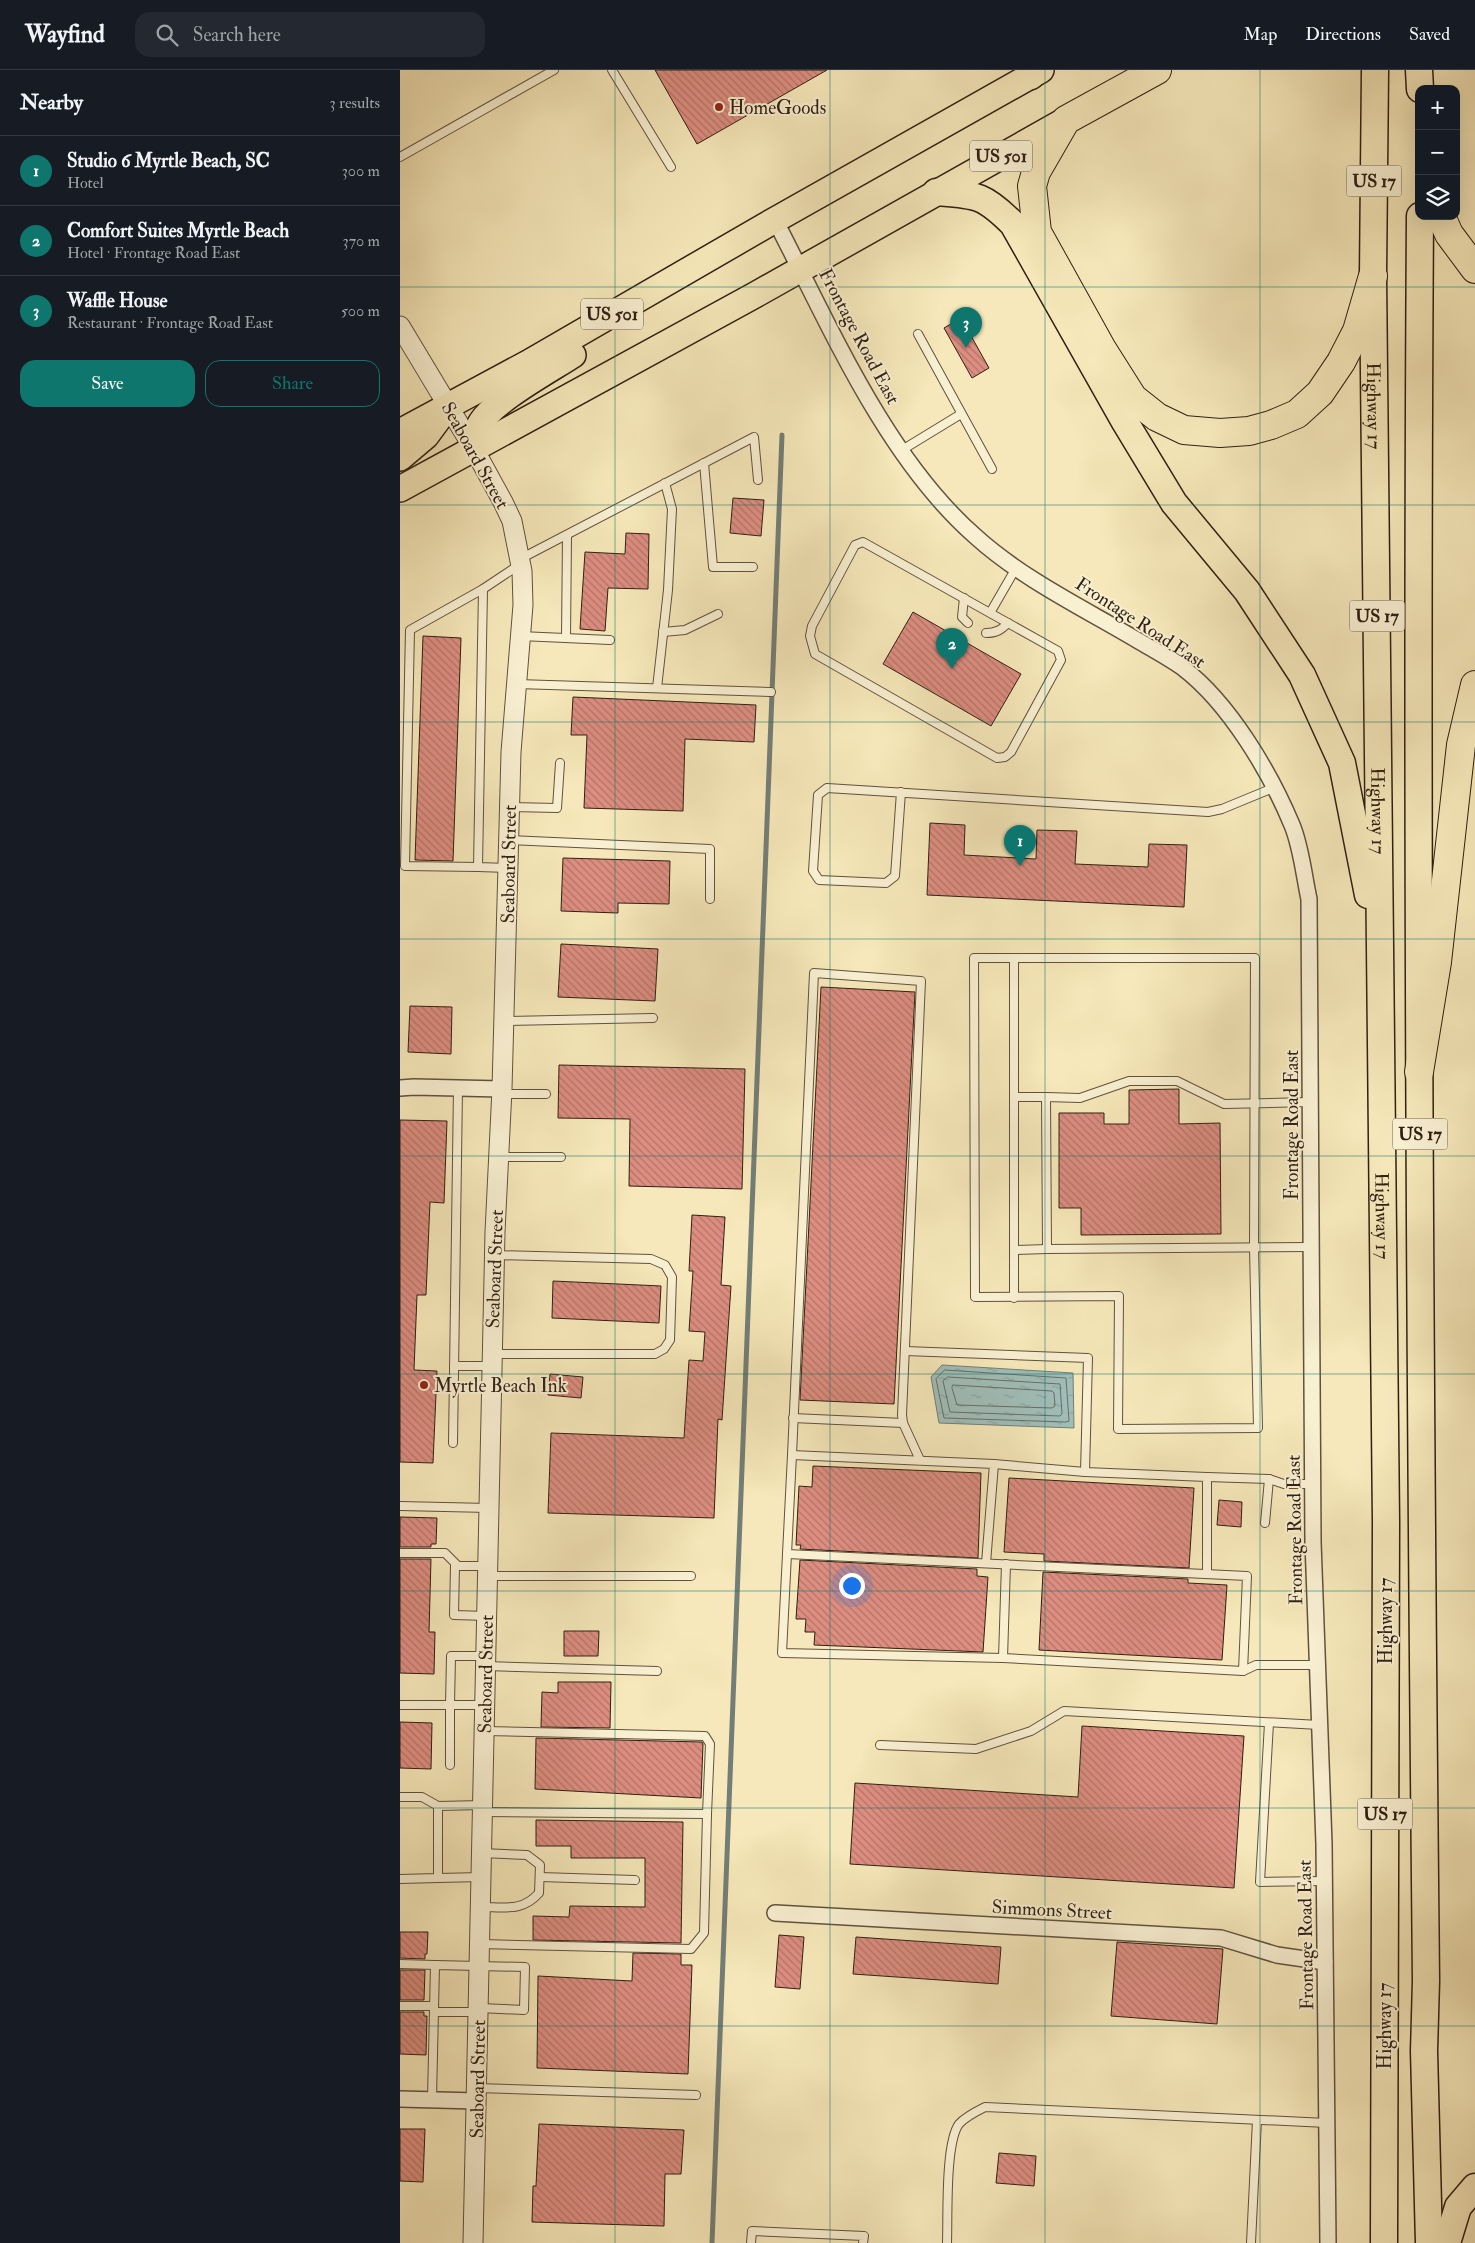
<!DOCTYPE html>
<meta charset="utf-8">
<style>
body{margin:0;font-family:"IM FELL Double Pica",serif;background:#242831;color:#f1f3f6}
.controls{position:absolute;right:15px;top:15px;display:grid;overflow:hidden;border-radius:10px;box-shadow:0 5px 20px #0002}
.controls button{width:45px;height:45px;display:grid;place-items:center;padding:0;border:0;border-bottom:1px solid #363941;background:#171b24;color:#f1f3f6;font:25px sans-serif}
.you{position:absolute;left:451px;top:1515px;width:18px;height:18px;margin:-12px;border:4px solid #fff;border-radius:50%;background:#1a73e8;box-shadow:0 0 0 8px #1a73e833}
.badge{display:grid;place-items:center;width:32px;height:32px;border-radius:50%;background:#0f766e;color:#fff;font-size:16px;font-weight:700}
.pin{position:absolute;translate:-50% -41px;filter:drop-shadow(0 1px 2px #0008)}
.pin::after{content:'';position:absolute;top:26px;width:18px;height:15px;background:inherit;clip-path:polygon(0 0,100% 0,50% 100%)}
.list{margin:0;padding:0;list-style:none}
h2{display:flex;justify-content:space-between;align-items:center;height:65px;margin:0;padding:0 20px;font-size:21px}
h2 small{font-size:16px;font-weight:400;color:#9ea1a6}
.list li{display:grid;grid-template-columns:32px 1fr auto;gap:15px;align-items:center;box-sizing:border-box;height:70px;padding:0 20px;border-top:1px solid #363941}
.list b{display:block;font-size:19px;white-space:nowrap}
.list p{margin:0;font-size:16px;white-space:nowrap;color:#9ea1a6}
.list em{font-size:16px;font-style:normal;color:#9ea1a6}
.actions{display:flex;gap:10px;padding:15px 20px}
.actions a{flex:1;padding:11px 0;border:1px solid #0f766e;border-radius:15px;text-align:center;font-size:18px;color:#0f766e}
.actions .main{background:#0f766e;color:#fff}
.icon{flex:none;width:28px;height:28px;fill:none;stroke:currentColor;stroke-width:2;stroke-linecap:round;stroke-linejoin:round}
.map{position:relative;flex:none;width:1075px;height:2173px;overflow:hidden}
header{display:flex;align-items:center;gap:30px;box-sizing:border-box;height:70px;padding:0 25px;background:#171b24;border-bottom:1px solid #363941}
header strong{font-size:24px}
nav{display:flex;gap:28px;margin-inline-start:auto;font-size:18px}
.search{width:350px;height:45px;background:#242831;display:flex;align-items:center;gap:12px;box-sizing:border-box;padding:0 18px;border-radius:15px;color:#9ea1a6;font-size:19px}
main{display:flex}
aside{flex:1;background:#171b24}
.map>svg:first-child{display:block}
</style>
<header>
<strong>Wayfind</strong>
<div class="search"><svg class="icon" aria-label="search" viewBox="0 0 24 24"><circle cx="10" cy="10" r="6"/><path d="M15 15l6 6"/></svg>Search here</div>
<nav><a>Map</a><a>Directions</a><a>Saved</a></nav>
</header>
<main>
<aside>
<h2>Nearby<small>3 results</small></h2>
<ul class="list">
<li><span class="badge">1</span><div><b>Studio 6 Myrtle Beach, SC</b><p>Hotel</p></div><em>300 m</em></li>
<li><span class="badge">2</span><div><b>Comfort Suites Myrtle Beach</b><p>Hotel · Frontage Road East</p></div><em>370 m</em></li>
<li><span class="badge">3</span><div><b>Waffle House</b><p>Restaurant · Frontage Road East</p></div><em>500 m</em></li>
</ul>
<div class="actions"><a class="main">Save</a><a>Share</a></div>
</aside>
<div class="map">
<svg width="1075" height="2173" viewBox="0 0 1075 2173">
<defs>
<pattern id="water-ripples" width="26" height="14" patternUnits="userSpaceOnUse" patternTransform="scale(1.25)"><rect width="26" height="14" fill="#a0beb9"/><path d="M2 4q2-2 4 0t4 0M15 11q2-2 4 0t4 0" fill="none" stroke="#8aa39e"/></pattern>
<pattern id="building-back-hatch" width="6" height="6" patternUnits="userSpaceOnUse" patternTransform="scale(1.25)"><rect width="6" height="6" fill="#dd8e81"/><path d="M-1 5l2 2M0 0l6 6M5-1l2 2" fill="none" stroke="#b47368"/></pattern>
</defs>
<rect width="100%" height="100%" fill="#f6e8ba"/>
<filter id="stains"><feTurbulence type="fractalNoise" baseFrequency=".004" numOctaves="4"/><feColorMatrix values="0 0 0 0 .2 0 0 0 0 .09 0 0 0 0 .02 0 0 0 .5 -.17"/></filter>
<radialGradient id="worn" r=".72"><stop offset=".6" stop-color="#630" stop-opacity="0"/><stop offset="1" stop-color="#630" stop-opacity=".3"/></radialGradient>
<!-- water -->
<path fill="url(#water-ripples)" stroke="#737e77" d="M542,1295L673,1303L674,1358L539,1353L531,1307Z"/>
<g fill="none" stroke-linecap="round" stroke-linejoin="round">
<!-- shore -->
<g stroke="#686e66" stroke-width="1">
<path d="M545,1300L666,1308L669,1351L666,1352L544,1348L536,1309Z"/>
<path d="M548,1307L660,1314L662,1344L660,1346L550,1342L543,1311Z"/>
<path d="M553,1315L652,1321L654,1323L655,1336L652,1338L557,1335L552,1318Z"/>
</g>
<!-- stream -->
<path stroke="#737e77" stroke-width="5" d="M312,2173L382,365"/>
</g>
<!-- building -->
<g fill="url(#building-back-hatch)" stroke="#2f1f14">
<path d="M255,0H427L297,74Z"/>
<path d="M561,248L589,298L572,308L544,258Z"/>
<path d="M333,428L364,430L361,466L330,463Z"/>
<path d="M226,463L249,464L248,519L208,518L205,561L180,559L185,482L225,484Z"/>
<path d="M513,542L621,604L591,656L483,594Z"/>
<path d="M23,566L61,568L53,791L15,790Z"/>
<path d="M173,627L356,635L354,672L285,669L283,741L184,738L187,665H171Z"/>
<path d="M530,753L565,755L564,785L636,789L637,760L677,761L675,794L748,797L749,774L787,775L784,837L527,825Z"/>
<path d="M163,788L270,791L269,834L218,833V843L161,841Z"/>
<path d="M161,874L258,879L255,931L158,927Z"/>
<path d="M421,917L515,922L494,1334L400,1330Z"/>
<path d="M10,936L52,937L51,984L8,982Z"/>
<path d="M159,995L345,999L342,1119L229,1116L230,1049L158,1048Z"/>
<path d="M779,1019V1054L820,1053L821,1164L681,1165V1138H659V1043H704V1054H729V1020Z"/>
<path d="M0,1050L47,1051L44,1133L30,1132L26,1225H17L14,1300L37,1301L33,1393L0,1392Z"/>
<path d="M292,1145L325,1147L321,1215L331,1216L322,1350L318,1349L314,1448L148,1443L151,1363L284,1368L289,1290L303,1291L305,1262L289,1261L293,1201H289Z"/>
<path d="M153,1211L261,1216L259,1253L152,1248Z"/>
<path d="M150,1304L183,1307L181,1328L148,1325Z"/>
<path d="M413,1396L581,1403L578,1488L400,1479L401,1475H396L399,1416L412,1417Z"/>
<path d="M609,1408L794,1418L789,1498L644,1491V1484L604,1482Z"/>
<path d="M819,1430L842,1432L841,1457L817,1455Z"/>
<path d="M0,1447L37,1448L36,1474H31V1477H0Z"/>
<path d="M0,1489H31L29,1562H35L34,1604L0,1603Z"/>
<path d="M400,1490L577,1499V1506L588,1507L583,1582L414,1575L415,1562H405L406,1549H396Z"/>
<path d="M643,1502L788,1509V1513L827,1515L822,1590L639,1580Z"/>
<path d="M164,1561H199L198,1586H164Z"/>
<path d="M158,1612H211L210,1658L141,1657L142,1622L158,1623Z"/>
<path d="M0,1652L32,1653L31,1699L0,1698Z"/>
<path d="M682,1656L844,1666L834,1818L450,1794L455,1713L678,1727Z"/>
<path d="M136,1668L302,1672L303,1674L301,1728L135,1719Z"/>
<path d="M136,1750L283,1752L281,1873L133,1870V1846L169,1847L170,1836L245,1837V1788H171V1776H136Z"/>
<path d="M0,1862H28L27,1884H25V1889L0,1888Z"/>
<path d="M379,1865L404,1867L400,1919L375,1917Z"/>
<path d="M456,1867L601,1877L598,1914L453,1904Z"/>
<path d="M717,1872L823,1879L817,1954L711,1946Z"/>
<path d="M233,1883L281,1884V1895H292L288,2004L137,1998L138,1906L232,1911Z"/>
<path d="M0,1900H25L24,1930H0Z"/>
<path d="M0,1942H24V1946H27L26,1985L0,1984Z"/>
<path d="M139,2054L284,2060L281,2104H265L264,2156L132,2152L133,2116H136Z"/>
<path d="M0,2059H25L23,2112L0,2111Z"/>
<path d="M599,2083L636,2086L634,2116L596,2113Z"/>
</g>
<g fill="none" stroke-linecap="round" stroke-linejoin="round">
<!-- service casing -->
<g stroke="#61513e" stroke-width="10">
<g id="service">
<path d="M212,0L271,97"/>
<path d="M0,87L154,0"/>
<path d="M518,264L592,399"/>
<path d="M502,380L561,344"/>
<path d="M304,393L313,497H353"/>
<path d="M120,489L354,367L358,410"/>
<path d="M564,528L562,547L568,553"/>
<path d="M590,543L463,472L455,475L412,556L410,566L415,584L597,688L605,687L611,682L661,590L658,581L590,543L616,498"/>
<path d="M263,562L285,560L318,544"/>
<path d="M586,563C596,563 601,560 608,553"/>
<path d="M120,566L210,570"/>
<path d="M166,568L167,465"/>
<path d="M117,614L371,622"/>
<path d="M257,618L268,520L272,439L265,413"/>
<path d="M501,722L495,806L486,813L419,810L413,801L418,725L427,718L808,742L822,739L873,718"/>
<path d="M110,737L157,738L160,693"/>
<path d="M109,770L310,779V829"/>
<path d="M78,797L5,796L10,560L83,519"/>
<path d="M108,798L78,797L83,519L119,495"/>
<path d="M574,888H855L854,1178L858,1358L718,1359L719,1226L575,1227Z"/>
<path d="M614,889V1228"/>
<path d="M104,951L253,948"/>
<path d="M102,1024H146"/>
<path d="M614,1027H646"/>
<path d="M910,1032L824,1034L777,1011H729L680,1028L646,1027L647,1179L911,1177"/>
<path d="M99,1087H161"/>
<path d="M614,1180L647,1179"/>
<path d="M505,1281L688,1288L685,1402"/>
<path d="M92,1284H255L264,1279L270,1270L272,1207L265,1195L251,1189L95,1185"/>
<path d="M54,1296H92"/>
<path d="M393,1348L503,1353"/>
<path d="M53,1373L58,1018"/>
<path d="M392,1385L414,903L521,911L502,1345L503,1353L520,1390"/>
<path d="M594,1394L685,1402L807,1407V1504"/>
<path d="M807,1407L869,1409L884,1414H913"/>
<path d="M0,1436L89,1438"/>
<path d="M865,1453L869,1409"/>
<path d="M0,1483H45L58,1496"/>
<path d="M387,1484L392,1385L594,1394L586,1493"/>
<path d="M606,1494L603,1588L843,1601L856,1595H917"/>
<path d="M87,1506H291"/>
<path d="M87,1546L54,1545L55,1496H88"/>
<path d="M603,1588L382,1583L387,1484L847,1506L843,1601"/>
<path d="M85,1596L257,1601"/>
<path d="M0,1635H50L51,1586H86"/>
<path d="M869,1653L860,1812L924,1811"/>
<path d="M480,1675L576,1679L631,1661L664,1641L919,1655"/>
<path d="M50,1695V1635H85"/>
<path d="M0,1727H22L38,1736L83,1735"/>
<path d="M82,1742L307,1744L310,1674L305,1666L85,1661"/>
<path d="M140,1807L235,1810"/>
<path d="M38,1808L81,1807"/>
<path d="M0,1809L38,1808V1736"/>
<path d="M80,1837C105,1837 122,1842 139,1823L140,1795L127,1785L81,1783"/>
<path d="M80,1874L291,1879L304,1863L307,1744"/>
<path d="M0,1894L35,1895"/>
<path d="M0,1936H34"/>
<path d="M34,1942H78"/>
<path d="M76,2018L296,2025"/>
<path d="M32,2029L35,1895L125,1897L124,1940L79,1938"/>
<path d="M351,2173L352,2161L464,2166L463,2173"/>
<path d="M547,2173C548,2147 545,2073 559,2054C565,2047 577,2041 585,2037L927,2053"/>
<path d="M851,2173L857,2050"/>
</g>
</g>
<!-- minor casing -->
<g stroke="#61513e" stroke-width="18">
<g id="minor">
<path d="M375,150C429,254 485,387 575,466C621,508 683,538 737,570C752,579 769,588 783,598C829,633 870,702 892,755C901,776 904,806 909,829L913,1472L924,1774L928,2173"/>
<path d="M0,1018L14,1017L102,1019"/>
<path d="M375,1843L821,1868L877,1885L925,1892"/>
<path d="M0,2029L76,2031"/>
</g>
</g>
<!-- tertiary casing -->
<g stroke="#61513e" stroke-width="21">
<path id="tertiary" d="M0,256L74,379L103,432L112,451L122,501L123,535L111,682L102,1019L95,1162L73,2173"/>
</g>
<!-- primary casing -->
<g stroke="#2f1f14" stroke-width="28">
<g id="primary">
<path d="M0,362L128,293L375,150L641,0"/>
<path d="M74,379C75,372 76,363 79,356C89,333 150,300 173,285"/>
<path d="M0,388L26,366L43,343"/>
<path d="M0,419L355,225L666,50"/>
</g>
</g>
<!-- trunk casing -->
<g stroke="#2f1f14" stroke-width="29">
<g id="trunk">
<path id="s1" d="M975,0L973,206L986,1452L984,2173"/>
<path d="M1019,0L1020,19"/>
<path d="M631,6L636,0"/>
<path d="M536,122C576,125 583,124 613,154L725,352L774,433L847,521L902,605L942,693L968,825"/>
<path d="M1020,146C1016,734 1020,1323 1026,1911L1024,1981L1029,2173"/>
<path d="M1047,2173L1058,2137L1075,2117"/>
</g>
</g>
<!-- motorway casing -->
<g stroke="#2f1f14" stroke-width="30">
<g id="motorway">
<path d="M757,0L666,50L636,102L632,116L637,162L702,279L733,328L757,347L784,360L820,363L849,361L871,355L897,344L920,323L941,292L957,261L973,206"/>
<path d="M1041,146L1049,164L1075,199"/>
<path d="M1019,1002L1037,892L1061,675L1075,615"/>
</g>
</g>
<!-- service -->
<use href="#service" stroke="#f9f0d2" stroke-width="8"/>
<!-- minor -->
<use href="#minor" stroke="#f9f0d2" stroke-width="15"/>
<!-- tertiary -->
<use href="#tertiary" stroke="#f9f0d2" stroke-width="19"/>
<!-- primary -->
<use href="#primary" stroke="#f6e8ba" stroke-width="25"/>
<!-- trunk -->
<use href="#trunk" stroke="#f6e8ba" stroke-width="26"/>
<!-- motorway -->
<use href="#motorway" stroke="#f6e8ba" stroke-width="28"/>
</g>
<!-- grid -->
<path fill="none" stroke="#0f766e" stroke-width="1" stroke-opacity="0.55" d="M215,0V2173M430,0V2173M645,0V2173M860,0V2173M0,217H1075M0,435H1075M0,652H1075M0,869H1075M0,1086H1075M0,1304H1075M0,1521H1075M0,1738H1075M0,1956H1075"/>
<!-- markers -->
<g fill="#8f2418" stroke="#f9f0d2" stroke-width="2">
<circle cx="319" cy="37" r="5"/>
<circle cx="24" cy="1315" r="5"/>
</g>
<g text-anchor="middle" stroke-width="4" stroke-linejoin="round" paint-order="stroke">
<!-- shield labels -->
<g fill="#f9f0d2" stroke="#6c5e4d" stroke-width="1">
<rect x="570" y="70.5" width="62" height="31" rx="4"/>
<rect x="946.5" y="95.5" width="55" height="31" rx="4"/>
<rect x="181" y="228.5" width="62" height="31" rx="4"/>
<rect x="949.5" y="530.5" width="55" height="31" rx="4"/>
<rect x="992.5" y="1048.5" width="55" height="31" rx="4"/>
<rect x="957.5" y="1728.5" width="55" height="31" rx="4"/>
</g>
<g font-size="18" font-weight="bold" fill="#2f1f14">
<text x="601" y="92">US 501</text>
<text x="974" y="117">US 17</text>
<text x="212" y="250">US 501</text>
<text x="977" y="552">US 17</text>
<text x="1020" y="1070">US 17</text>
<text x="985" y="1750">US 17</text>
</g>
<!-- poi labels -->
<g font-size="19" fill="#2f1f14" stroke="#f9f0d2" text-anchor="start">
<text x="329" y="44">HomeGoods</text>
<text x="34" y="1322">Myrtle Beach Ink</text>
</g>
<!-- street labels -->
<g font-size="19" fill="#2f1f14" stroke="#f9f0d2">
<text transform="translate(460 266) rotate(62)" y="7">Frontage Road East</text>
<text dy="7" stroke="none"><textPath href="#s1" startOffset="336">Highway 17</textPath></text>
<text transform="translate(76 385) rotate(61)" y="7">Seaboard Street</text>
<text transform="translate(741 552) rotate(33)" y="7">Frontage Road East</text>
<text dy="7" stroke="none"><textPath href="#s1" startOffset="741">Highway 17</textPath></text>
<text transform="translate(108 794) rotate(-89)" y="7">Seaboard Street</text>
<text transform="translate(891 1055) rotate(-90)" y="7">Frontage Road East</text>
<text dy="7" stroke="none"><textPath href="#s1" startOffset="1146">Highway 17</textPath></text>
<text transform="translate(94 1199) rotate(-88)" y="7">Seaboard Street</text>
<text transform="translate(894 1460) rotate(-91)" y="7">Frontage Road East</text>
<text transform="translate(985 1551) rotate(-90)" y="7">Highway 17</text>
<text transform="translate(85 1604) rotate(-89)" y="7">Seaboard Street</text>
<text transform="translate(652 1839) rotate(3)" y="7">Simmons Street</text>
<text transform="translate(905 1865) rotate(-91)" y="7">Frontage Road East</text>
<text transform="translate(984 1956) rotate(-90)" y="7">Highway 17</text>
<text transform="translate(77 2009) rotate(-89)" y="7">Seaboard Street</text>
</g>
</g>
<rect width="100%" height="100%" filter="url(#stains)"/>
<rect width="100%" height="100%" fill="url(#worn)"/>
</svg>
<div class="controls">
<button>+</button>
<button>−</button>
<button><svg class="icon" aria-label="layers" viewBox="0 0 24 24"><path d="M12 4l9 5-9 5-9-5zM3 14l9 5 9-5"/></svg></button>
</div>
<div class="you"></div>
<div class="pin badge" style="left:620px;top:796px">1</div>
<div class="pin badge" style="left:552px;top:599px">2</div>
<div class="pin badge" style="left:566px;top:278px">3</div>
</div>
</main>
